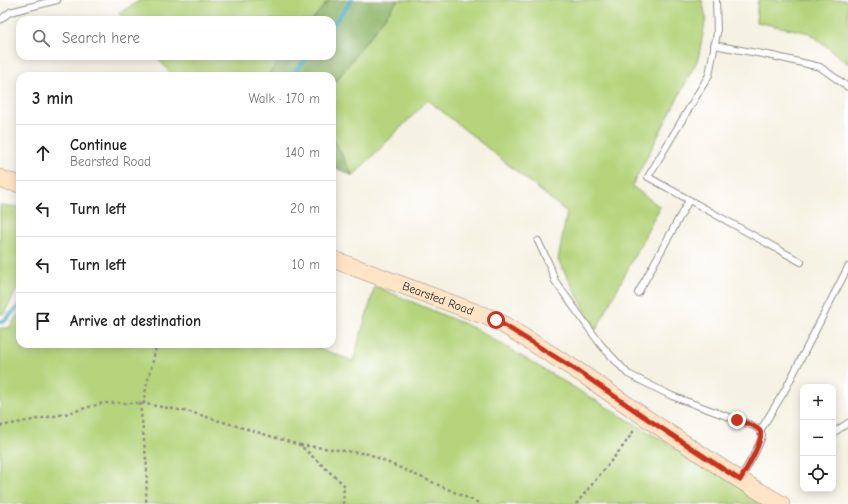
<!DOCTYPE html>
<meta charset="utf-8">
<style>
body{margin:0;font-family:"Comic Neue",sans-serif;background:#f6f6f6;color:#222}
.controls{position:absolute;right:12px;bottom:12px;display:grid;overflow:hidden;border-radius:8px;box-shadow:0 2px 10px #0003}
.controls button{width:36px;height:36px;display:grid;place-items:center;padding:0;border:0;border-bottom:1px solid #e0e0e0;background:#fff;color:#222;font:20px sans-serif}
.stop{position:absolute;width:12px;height:12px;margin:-9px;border:3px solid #c8321e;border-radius:50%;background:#fff}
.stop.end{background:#c8321e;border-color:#fff;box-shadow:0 1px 4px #0008}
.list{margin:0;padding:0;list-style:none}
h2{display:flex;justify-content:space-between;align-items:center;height:52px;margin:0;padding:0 16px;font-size:17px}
h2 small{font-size:13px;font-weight:400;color:#767676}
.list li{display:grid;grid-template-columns:26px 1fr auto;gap:12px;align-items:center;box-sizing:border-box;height:56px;padding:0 16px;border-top:1px solid #e0e0e0}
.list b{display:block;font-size:15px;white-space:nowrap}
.list p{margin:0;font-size:13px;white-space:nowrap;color:#767676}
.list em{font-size:13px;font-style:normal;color:#767676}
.icon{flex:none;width:22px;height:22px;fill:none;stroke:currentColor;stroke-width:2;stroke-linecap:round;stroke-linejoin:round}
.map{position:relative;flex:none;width:848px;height:504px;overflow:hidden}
.search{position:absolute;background:#fff;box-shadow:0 2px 10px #0003;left:16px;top:16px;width:320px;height:44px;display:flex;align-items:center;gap:10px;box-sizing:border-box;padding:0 14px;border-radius:12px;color:#767676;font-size:15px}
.panel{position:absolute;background:#fff;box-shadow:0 2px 10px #0003;left:16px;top:72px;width:320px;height:276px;border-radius:12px}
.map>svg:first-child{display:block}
</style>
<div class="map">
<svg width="848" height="504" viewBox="0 0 848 504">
<rect width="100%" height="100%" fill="#fff"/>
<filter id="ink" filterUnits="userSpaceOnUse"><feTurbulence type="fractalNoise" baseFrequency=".025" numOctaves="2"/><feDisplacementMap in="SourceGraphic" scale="8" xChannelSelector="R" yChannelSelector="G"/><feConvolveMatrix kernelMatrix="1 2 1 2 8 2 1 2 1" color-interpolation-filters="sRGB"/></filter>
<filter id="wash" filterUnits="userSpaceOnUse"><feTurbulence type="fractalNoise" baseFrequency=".012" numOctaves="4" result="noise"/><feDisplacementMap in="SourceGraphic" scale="16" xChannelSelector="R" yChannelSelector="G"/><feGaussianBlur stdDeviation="0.9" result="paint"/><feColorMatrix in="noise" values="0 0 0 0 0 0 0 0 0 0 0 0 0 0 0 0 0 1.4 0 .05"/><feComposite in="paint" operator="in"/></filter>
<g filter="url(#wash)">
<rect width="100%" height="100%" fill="#f5f2e3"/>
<!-- green -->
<g fill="#b5d47b" stroke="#708053">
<path d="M141,0H329L312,20H125L119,13Z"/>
<path d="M398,0H702L706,18L698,59L632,186L660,207L596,330L558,260L567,212L428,100L353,176L332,136V86Z"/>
<path d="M758,0H848V64L810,33L756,22Z"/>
<path d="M156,56H283L267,76H173Z"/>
<path d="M0,205L20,207V283L4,314H0Z"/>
<path d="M375,286L476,329L769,504H0V328H9L20,311V344H307L353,361Z"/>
</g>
<!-- forest -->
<g fill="#90b66b" stroke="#5e704b">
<path d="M329,0H398L332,86V76H267L283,56H332V20H312Z"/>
<path d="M332,136L353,176L332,166Z"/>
</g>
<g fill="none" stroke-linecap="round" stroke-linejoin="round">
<!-- stream -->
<g stroke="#47a7c7" stroke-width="4.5">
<path d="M332,26L352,0"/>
<path d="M291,76L308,56"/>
<path d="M0,322L4,321L20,305"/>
</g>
</g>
</g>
<g filter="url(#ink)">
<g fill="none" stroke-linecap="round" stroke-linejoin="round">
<!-- lane casing -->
<g stroke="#908e87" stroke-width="8">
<g id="lane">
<path d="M716,0L717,33L709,75L648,177L801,262"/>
<path d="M0,20L10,12L57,0"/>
<path d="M714,45L773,56L820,67L848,87"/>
<path d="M538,241L549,264L555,281L601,345L628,374L672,396L756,427C759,430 761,432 762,435C762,443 745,470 741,478"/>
<path d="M638,293L689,200"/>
<path d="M760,431L785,390L848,267"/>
<path d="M833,433L848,423"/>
</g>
</g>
<!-- secondary casing -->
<g stroke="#908e87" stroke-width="18">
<g id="secondary">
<path d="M0,178L6,181L20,184"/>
<path id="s1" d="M332,259L496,320L581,373L643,416L740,480L781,504"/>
</g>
</g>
<!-- path -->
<g stroke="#908e87" stroke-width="2.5" stroke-dasharray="3 3" stroke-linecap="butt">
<path d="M140,403L147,468L146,504"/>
<path d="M144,404C145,383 154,364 156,344"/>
<path d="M0,426L65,414L103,403H140L190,412L300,445L344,485L343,504"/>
<path d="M300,445L369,454L481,504"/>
<path d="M576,504L624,445L635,429"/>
</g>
<!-- lane -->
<use href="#lane" stroke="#fff" stroke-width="6"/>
<!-- secondary -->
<use href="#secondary" stroke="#ffe4c6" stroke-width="17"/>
</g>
</g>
<g fill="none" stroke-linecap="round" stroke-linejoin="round" filter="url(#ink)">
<!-- route -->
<path stroke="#c8321e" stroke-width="5" d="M496,320L581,373L643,416L740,480C745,471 765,439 760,431C756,425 743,422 737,420"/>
</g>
<g text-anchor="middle" stroke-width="4" stroke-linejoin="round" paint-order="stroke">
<!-- street labels -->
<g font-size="12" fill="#2b2b2b" stroke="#fff">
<text dy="4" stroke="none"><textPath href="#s1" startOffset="113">Bearsted Road</textPath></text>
</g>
</g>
</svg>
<div class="controls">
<button>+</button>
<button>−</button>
<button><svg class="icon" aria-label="locate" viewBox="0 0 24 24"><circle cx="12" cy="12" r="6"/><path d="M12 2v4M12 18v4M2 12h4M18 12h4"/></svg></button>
</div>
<div class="stop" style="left:496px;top:320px"></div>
<div class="stop end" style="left:737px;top:420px"></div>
<div class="search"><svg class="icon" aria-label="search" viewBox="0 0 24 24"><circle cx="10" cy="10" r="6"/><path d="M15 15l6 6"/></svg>Search here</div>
<section class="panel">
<h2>3 min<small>Walk · 170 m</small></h2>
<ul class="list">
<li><svg class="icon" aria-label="ahead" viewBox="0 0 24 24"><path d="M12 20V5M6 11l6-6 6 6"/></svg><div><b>Continue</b><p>Bearsted Road</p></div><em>140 m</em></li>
<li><svg class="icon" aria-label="left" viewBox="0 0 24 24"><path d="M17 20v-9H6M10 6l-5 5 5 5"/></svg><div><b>Turn left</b></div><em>20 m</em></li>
<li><svg class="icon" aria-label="left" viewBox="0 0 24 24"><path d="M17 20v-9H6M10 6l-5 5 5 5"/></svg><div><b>Turn left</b></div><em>10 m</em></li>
<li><svg class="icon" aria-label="arrive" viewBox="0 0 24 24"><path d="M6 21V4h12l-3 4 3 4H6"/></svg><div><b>Arrive at destination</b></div></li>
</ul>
</section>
</div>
